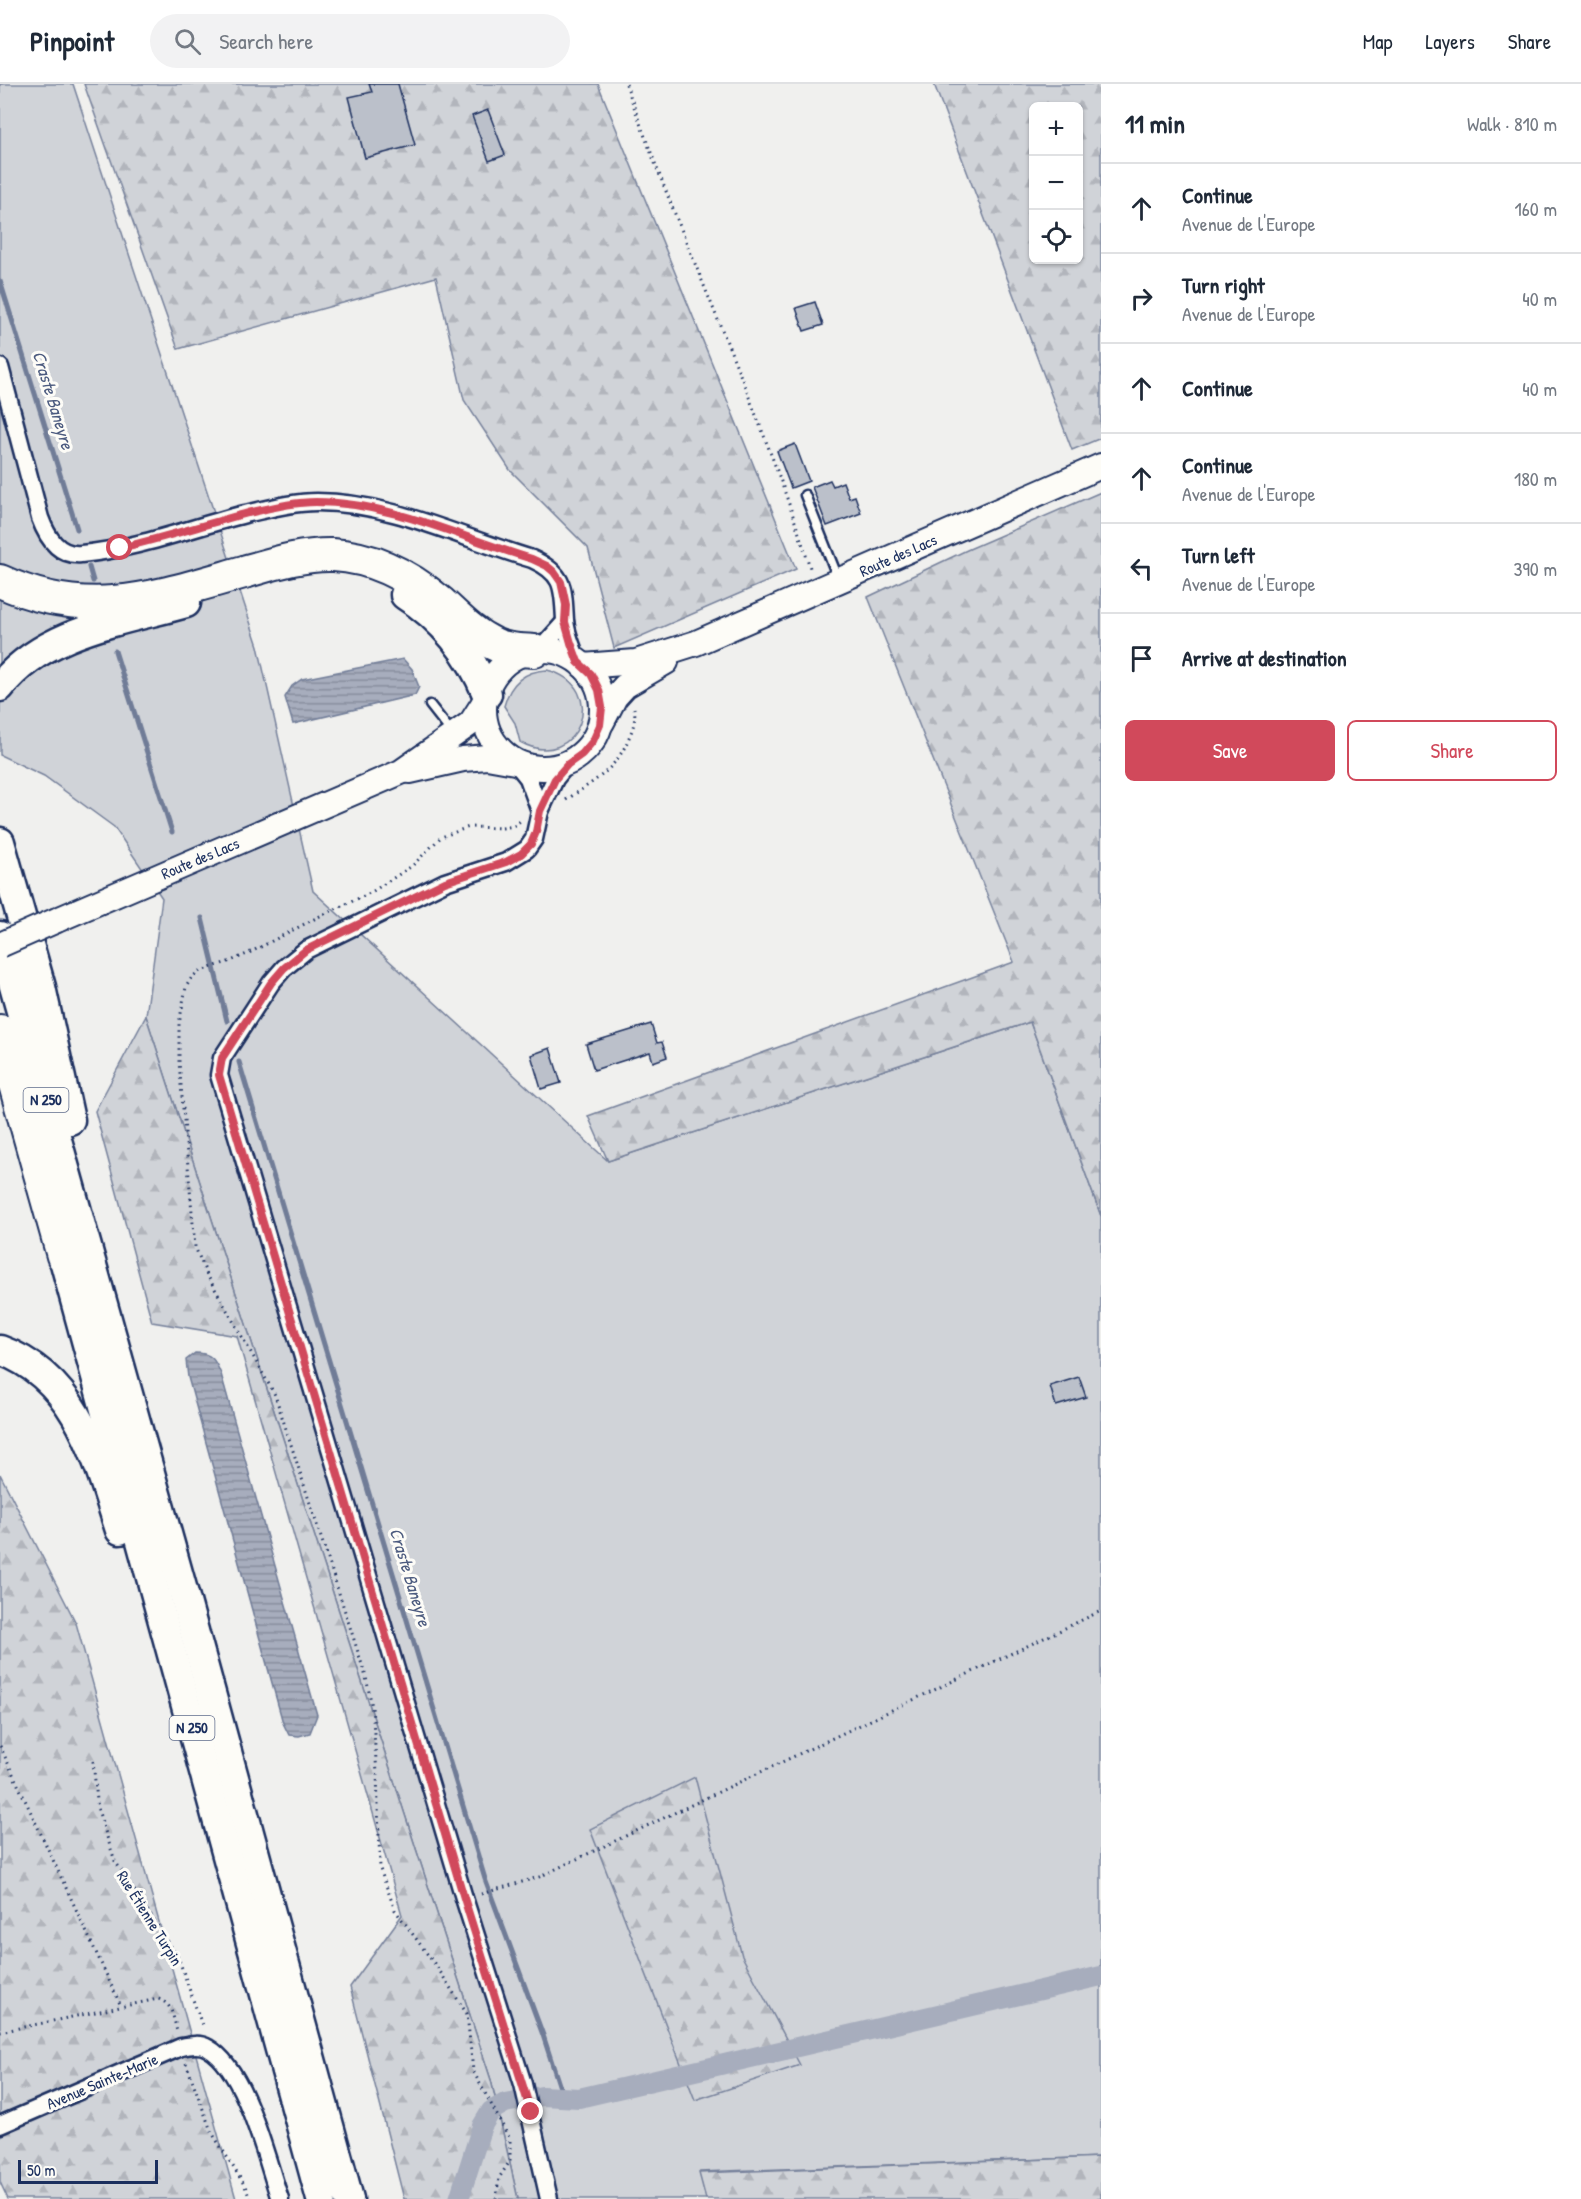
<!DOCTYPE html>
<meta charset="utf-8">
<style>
body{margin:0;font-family:"Patrick Hand",sans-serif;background:#f2f2f3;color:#1f2937}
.controls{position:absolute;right:18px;top:18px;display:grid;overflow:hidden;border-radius:9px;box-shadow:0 2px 4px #0004}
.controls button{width:54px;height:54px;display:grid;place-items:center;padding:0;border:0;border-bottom:2px solid #e0e1e3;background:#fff;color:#1f2937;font:30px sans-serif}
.scale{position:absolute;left:18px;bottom:15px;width:140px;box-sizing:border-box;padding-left:6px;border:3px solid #1b2f5e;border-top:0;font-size:16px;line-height:21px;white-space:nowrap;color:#1b2f5e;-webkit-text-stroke:4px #fdfcf7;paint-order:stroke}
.stop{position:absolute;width:18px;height:18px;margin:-14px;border:4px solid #d1495b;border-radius:50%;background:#fff}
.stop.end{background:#d1495b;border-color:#fff;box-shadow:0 2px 6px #0008}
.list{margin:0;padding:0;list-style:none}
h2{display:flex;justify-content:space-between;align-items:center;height:78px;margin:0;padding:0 24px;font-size:26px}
h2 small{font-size:20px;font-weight:400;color:#747a83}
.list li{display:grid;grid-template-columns:39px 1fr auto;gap:18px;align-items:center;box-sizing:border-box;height:90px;padding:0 24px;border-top:2px solid #e0e1e3}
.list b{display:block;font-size:22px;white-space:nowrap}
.list p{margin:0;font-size:20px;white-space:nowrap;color:#747a83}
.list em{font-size:20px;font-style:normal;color:#747a83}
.actions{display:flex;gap:12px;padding:18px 24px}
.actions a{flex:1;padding:14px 0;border:2px solid #d1495b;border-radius:9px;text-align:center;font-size:21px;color:#d1495b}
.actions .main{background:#d1495b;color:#fff}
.icon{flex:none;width:33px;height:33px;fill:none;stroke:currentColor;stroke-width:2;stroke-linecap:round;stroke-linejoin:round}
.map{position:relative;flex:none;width:1101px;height:2115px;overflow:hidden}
header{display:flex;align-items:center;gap:36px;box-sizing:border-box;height:84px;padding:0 30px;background:#fff;border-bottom:2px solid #e0e1e3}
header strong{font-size:28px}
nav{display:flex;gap:33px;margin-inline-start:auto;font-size:21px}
.search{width:420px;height:54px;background:#f2f2f3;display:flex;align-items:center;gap:15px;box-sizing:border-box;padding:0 21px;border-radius:33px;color:#747a83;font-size:22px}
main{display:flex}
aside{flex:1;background:#fff}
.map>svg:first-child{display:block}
</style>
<header>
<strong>Pinpoint</strong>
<div class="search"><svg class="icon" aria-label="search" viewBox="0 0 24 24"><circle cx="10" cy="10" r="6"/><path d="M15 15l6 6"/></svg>Search here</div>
<nav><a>Map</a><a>Layers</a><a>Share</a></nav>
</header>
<main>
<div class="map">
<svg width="1101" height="2115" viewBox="0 0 1101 2115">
<defs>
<pattern id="forest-firs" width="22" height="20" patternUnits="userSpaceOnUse" patternTransform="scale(1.5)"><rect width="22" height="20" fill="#d0d3d8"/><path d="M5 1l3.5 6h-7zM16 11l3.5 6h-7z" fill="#b2b5bc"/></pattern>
<pattern id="water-rules" width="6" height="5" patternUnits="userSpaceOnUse" patternTransform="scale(1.5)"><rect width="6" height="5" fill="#a7adbd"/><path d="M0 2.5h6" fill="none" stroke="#878d9d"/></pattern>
</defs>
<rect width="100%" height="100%" fill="#f0f0ee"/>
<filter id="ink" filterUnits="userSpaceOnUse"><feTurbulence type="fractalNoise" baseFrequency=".0167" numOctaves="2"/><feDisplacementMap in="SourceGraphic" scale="12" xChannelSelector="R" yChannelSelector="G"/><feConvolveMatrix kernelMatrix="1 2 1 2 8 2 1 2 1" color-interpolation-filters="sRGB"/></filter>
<g filter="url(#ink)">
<!-- green -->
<g fill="#d0d3d8" stroke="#76819b" stroke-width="1.5">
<path d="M0,0H73L258,562L313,807L608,1077L1030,938L1101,1132V2073L700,2088L706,2115H518L491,1996L146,932L162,814L114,743L44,692L0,671Z"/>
<path d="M547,586C612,602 578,690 520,658L515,639L504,622C510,599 524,587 547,586Z"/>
</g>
<!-- forest -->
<g fill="url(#forest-firs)" stroke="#76819b" stroke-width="1.5" fill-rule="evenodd">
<path d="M84,0H598L796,485L614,564L588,464L510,386L464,316L436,193L178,265Z"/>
<path d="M934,0H1101V354L1072,366ZM1034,22H1078V176H1034Z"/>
<path d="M1101,408V1132L1030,938L608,1077L588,1032L1014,878L868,513L967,466Z"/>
<path d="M146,932L491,1996L518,2115H404L350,1903L402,1831L237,1252L152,1238L95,1027Z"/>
<path d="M0,1390L76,1539L236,2115H8L0,2098Z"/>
<path d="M695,1693L742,1872L800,1981L695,2016L590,1745Z"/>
<path d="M1101,2073V2115H706L699,2089Z"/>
</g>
<!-- water -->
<g fill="url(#water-rules)" stroke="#6f7b97" stroke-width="1.5">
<path d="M403,575L412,585L419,603L415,611L293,640L285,613L292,602L302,595Z"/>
<path d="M195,1269C212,1269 215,1276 221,1290L317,1631L310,1649L299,1652L289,1651L283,1639L188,1293L186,1276Z"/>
</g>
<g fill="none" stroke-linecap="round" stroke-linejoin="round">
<!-- stream -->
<g stroke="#6f7b97" stroke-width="5">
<path d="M0,197L77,445"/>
<path d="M89,483L93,497"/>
<path d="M115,567L172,748"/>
<path d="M202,834L227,937"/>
<path d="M239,978L485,1795L543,1951L563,2013"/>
</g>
<!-- canal -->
<path stroke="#a7adbd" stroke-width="20" d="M459,2115L482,2042L491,2027L505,2019L542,2012L579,2014L1101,1892"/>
</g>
<!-- building -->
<g fill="#bbc0ca" stroke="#1b2f5e" stroke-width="1.5">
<path d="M369,0H398L415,61L365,74L349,13L372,8Z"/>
<path d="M488,26L505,71L489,77L472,32Z"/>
<path d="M815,218L823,241L804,247L796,224Z"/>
<path d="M795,360L809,397L791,404L777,367Z"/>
<path d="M830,396L833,402L843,398L849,414L855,412L861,429L827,442L812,403Z"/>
<path d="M651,940L657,959L662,958L667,973L653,978L650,968L594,986L586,960Z"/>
<path d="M550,964L561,999L541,1005L531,971Z"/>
<path d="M1079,1293L1086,1313L1056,1322L1050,1302Z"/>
</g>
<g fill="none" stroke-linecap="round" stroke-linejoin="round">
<!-- service casing -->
<g stroke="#1b2f5e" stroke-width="13">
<g id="service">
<path d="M805,411L838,494"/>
<path d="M430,621L452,649"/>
</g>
</g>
<!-- minor casing -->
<g stroke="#1b2f5e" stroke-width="21">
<g id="minor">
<path d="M0,283L40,434C47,453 58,472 81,470C137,465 190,444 245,430C268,425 292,418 317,418C391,418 461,454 532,475C565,490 563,504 565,536C566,550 573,565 578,578"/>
<path d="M539,567L565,538"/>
<path d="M515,678L528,694L540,727"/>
<path d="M0,2041L181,1963C190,1961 200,1959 208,1964C246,1985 266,2075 280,2115"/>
<path d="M549,2115L523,2000L464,1814L219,991L222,974L271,899L284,884L306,866L445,798L506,778L527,765L534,755L540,727L555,695L568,679"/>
</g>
</g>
<!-- secondary casing -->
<g stroke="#1b2f5e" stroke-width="28">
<g id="secondary">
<circle cx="543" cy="625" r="59"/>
<path d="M583,582L636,578L696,559L1101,382"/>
<path d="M602,638L615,613L625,602L666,578"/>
<path d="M410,687L463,675L487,673L515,678"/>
<path d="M57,836L401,688L471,639L485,617"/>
</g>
</g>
<!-- trunk casing -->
<g stroke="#1b2f5e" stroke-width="33">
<g id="trunk">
<path d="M405,511C442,534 471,570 487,610"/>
<path d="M0,603C43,547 122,537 186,519"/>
<path d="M0,758L41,903L70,1036"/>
<path d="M0,852L185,1514L349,2115"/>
<path d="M63,1172L321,2115"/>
<path d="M0,1266C78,1294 97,1375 120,1446"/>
</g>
</g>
<!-- motorway casing -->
<g stroke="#1b2f5e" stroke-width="36">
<g id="motorway">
<path d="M0,497C88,538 156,513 244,488C272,480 303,470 333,471C373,473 410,493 440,518C457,533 472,550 494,560C506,566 521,566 534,567"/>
<path d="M0,947L63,1172"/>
</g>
</g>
<!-- path -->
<g stroke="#1b2f5e" stroke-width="3" stroke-dasharray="1.5 4.5" stroke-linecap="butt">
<path d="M626,0C683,164 760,321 811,487"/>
<path d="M566,716C595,696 617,686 630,651C634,642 636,633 634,624"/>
<path d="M0,1662L121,1922"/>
<path d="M93,1677L98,1726L115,1777L178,1873L203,1944"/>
<path d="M481,1810L539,1793L1101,1527"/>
<path d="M0,1948L158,1915C173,1919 173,1934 177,1947"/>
<path d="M186,1979L211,2047L245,2102L250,2115"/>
<path d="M496,2115L499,2094L510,2077V2055L473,1987L467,1930L439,1886L395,1826L380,1785L377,1689L372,1623L366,1593L349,1540L275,1311L206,1189L195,1163L179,978V940L186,903L192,893L200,887L231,877L249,869L318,833L370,809L412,782L441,753L469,743L502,744L514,742L520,737"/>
</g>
<!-- service -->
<use href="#service" stroke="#fdfcf7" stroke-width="8"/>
<!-- minor -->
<use href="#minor" stroke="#fdfcf7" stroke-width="16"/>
<!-- secondary -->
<use href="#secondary" stroke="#fdfcf7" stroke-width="24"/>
<!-- trunk -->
<use href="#trunk" stroke="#fdfcf7" stroke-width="28"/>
<!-- motorway -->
<use href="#motorway" stroke="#fdfcf7" stroke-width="32"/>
<!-- secondary-bridge casing -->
<g stroke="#1b2f5e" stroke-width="28" stroke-linecap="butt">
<path id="secondary-bridge" d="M0,861L57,836"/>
</g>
<!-- secondary-bridge -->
<use href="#secondary-bridge" stroke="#fdfcf7" stroke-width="24"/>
</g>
</g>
<g fill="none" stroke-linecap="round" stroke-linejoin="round" filter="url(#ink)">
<!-- route -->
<path stroke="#d1495b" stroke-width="8" d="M120,464C163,454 206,440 248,429C271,424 293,418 316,418C390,418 462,454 532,475L547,482L554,488L561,498L566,521L565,538L571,559L578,578L591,590L599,606L602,623L600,641L593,657L582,670L568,680L555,695L540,727L536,748L531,760L521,770L506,778L445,798L306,866L284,884L271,899L222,974L219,991L464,1814L531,2028"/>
</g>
<g text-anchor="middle" stroke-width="6" stroke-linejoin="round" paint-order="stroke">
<!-- shield labels -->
<g fill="#fdfcf7" stroke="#5f6c8c" stroke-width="1.5">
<rect x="23.5" y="1004" width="45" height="24" rx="4.5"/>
<rect x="169.5" y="1632" width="45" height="24" rx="4.5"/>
</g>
<g font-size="15" font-weight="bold" fill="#1b2f5e">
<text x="46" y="1021">N 250</text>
<text x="192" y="1649">N 250</text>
</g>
<!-- street labels -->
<g font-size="16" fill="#1b2f5e" stroke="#fdfcf7">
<text transform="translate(898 471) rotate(-24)" y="6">Route des Lacs</text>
<text transform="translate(200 774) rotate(-23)" y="6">Route des Lacs</text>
<text transform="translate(150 1834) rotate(58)" y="6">Rue Étienne Turpin</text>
<text transform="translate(102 1997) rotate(-23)" y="6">Avenue Sainte-Marie</text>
</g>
<!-- water labels -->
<g font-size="18" font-style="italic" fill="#4c5b7f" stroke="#fdfcf7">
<text transform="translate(53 316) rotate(73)" y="6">Craste Baneyre</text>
<text transform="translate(410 1493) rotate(73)" y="6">Craste Baneyre</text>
</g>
</g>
</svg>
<div class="controls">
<button>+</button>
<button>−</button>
<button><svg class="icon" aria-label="locate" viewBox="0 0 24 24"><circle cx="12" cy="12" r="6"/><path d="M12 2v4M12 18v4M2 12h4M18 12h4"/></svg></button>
</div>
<div class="scale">50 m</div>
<div class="stop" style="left:120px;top:464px"></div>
<div class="stop end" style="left:531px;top:2028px"></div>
</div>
<aside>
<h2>11 min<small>Walk · 810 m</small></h2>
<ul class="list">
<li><svg class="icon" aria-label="ahead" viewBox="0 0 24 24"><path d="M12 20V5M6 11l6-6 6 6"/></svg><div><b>Continue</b><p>Avenue de l'Europe</p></div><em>160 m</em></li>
<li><svg class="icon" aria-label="right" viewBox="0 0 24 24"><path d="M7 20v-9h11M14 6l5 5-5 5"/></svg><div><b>Turn right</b><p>Avenue de l'Europe</p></div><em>40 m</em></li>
<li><svg class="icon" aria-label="ahead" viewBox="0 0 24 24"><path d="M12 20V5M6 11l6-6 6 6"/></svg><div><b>Continue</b></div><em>40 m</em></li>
<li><svg class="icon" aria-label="ahead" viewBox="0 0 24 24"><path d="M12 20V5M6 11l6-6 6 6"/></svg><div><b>Continue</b><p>Avenue de l'Europe</p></div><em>180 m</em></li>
<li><svg class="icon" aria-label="left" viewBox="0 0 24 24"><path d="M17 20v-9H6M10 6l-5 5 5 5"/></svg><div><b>Turn left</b><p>Avenue de l'Europe</p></div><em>390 m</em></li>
<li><svg class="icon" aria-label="arrive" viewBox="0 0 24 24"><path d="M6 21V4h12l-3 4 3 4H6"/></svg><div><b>Arrive at destination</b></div></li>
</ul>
<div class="actions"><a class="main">Save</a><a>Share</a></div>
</aside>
</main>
